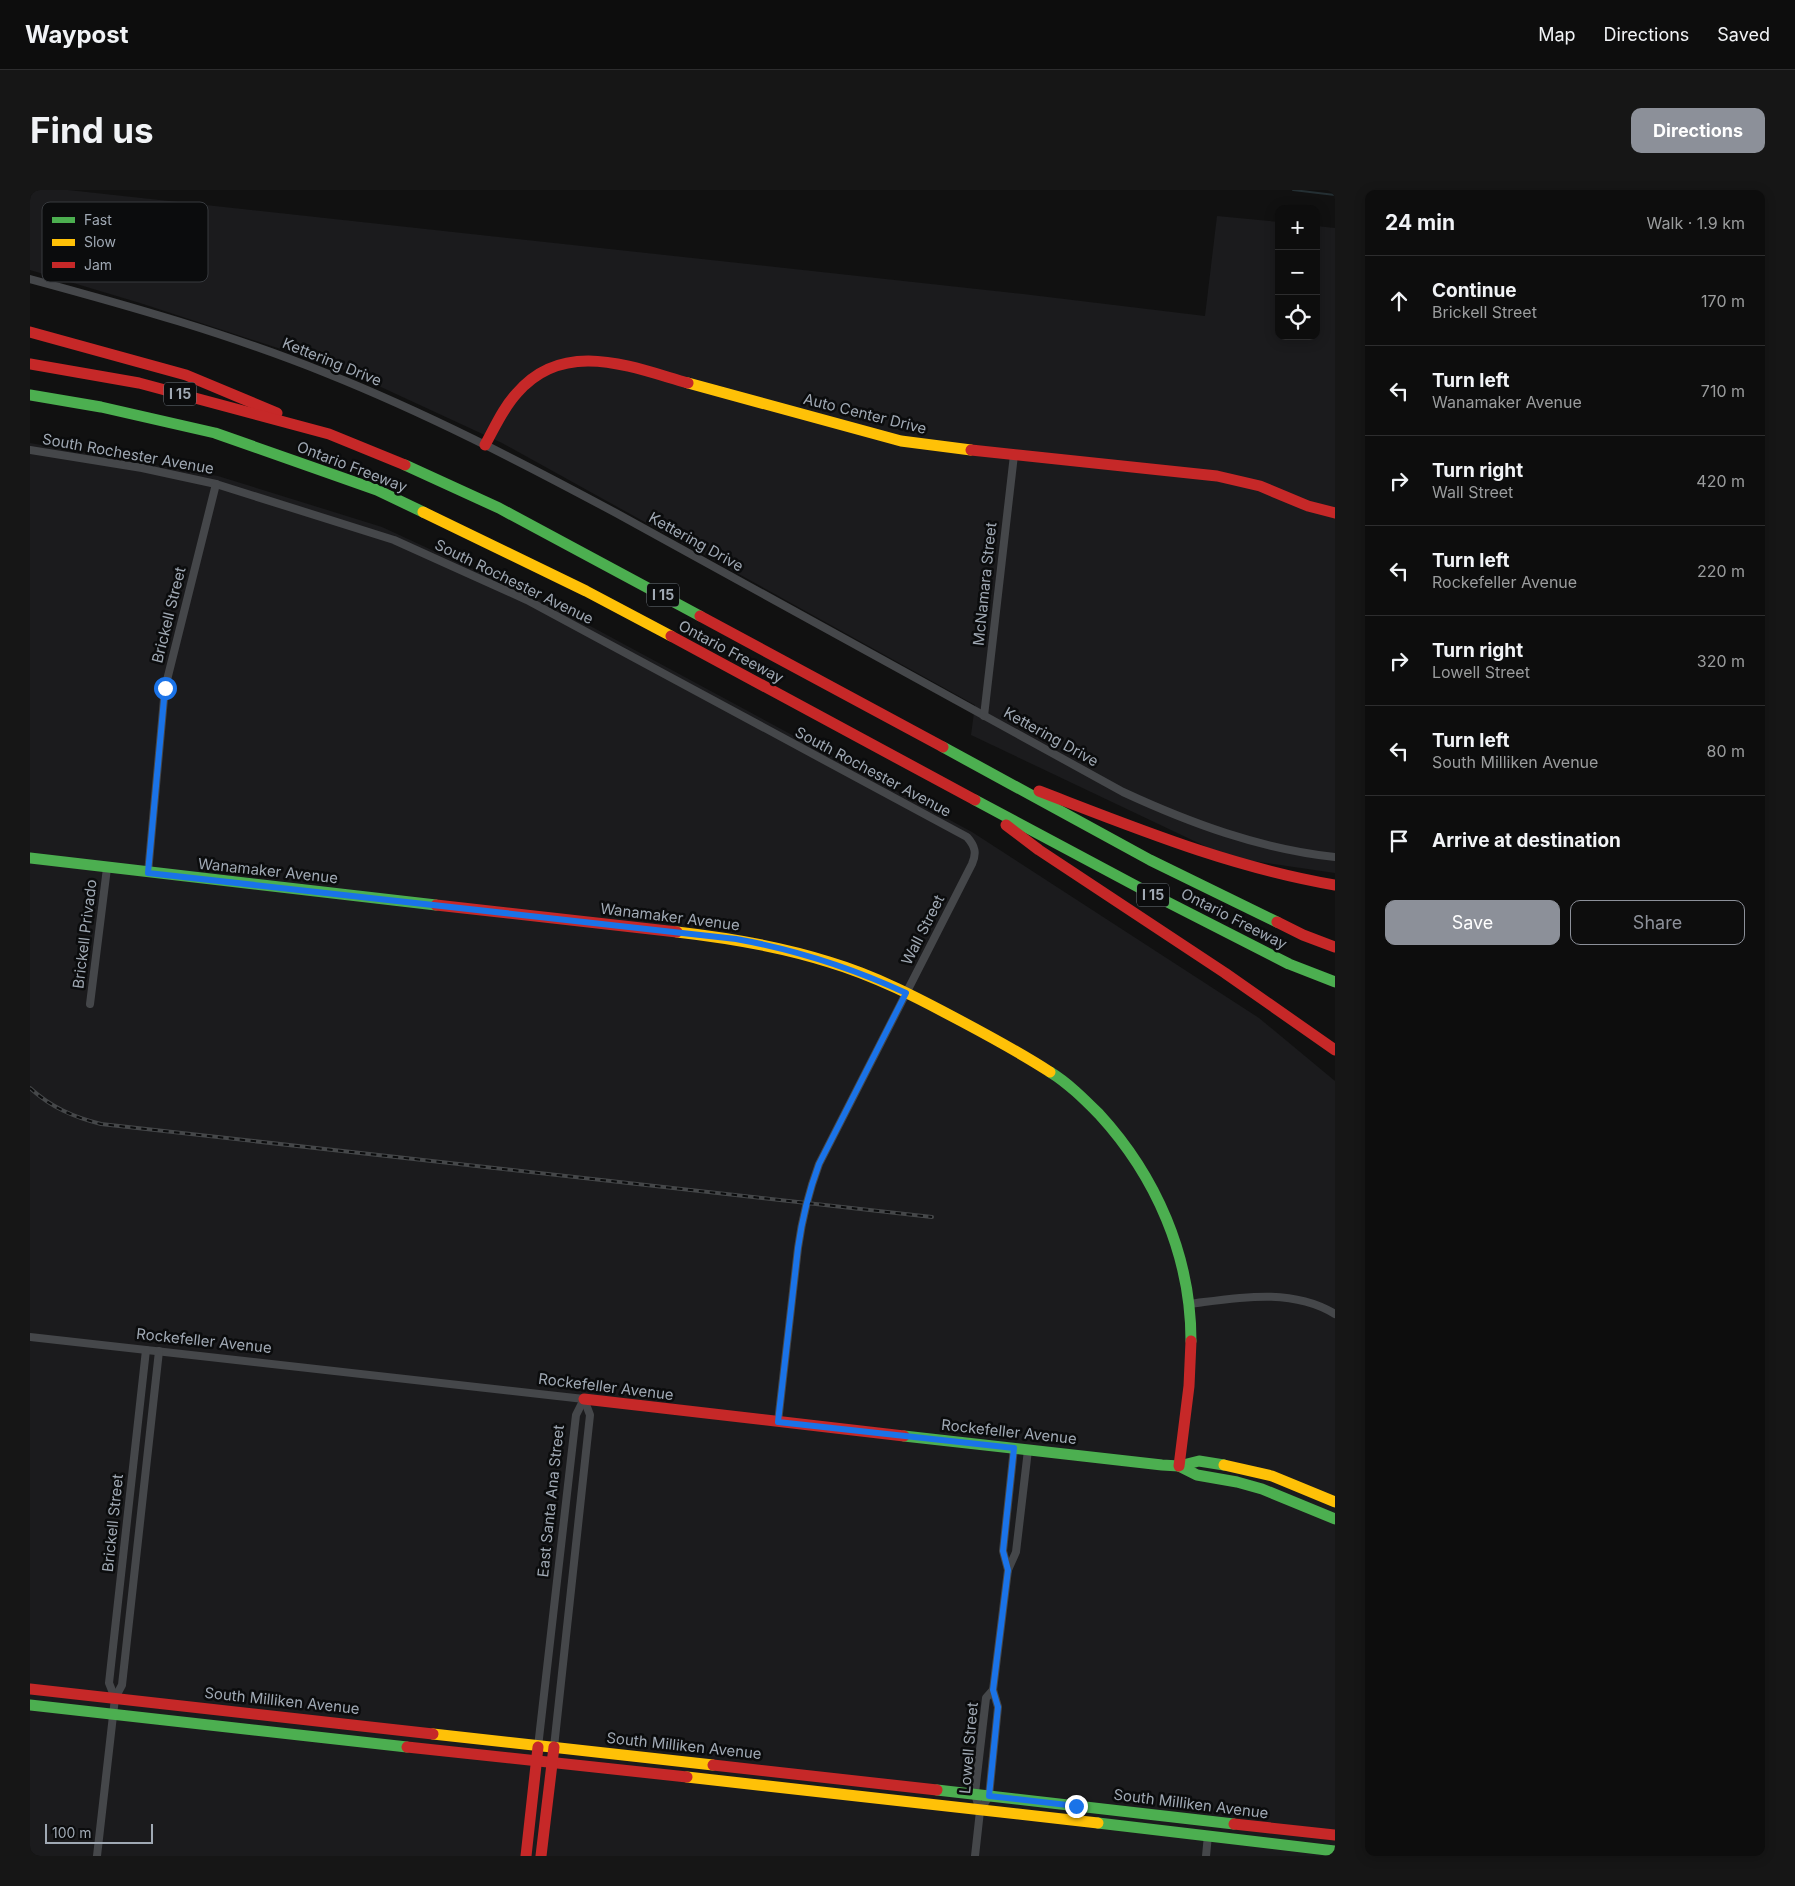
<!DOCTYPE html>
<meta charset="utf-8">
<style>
body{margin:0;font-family:Inter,sans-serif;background:#161616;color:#f1f3f6}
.controls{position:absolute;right:15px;top:15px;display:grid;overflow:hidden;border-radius:10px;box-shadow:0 2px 12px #0003}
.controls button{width:45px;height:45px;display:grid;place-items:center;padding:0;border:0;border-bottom:1px solid #2d2d2e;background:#0d0d0d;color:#f1f3f6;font:25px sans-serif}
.scale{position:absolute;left:15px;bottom:12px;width:108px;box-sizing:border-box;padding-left:5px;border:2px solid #a0a9b4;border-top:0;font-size:14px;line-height:18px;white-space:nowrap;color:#a0a9b4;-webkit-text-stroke:4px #0b0c0d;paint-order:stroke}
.stop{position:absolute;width:15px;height:15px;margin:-11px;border:4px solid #1a73e8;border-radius:50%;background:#fff}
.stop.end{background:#1a73e8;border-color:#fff;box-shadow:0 1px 5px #0008}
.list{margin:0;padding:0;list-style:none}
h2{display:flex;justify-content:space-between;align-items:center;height:65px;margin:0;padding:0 20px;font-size:21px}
h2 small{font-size:16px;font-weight:400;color:#9a9c9d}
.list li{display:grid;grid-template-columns:32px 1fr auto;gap:15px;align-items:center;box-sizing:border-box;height:90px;padding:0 20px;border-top:1px solid #2d2d2e}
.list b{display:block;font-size:19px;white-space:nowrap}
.list p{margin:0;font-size:16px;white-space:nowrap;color:#9a9c9d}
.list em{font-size:16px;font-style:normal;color:#9a9c9d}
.actions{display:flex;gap:10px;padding:15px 20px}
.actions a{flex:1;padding:11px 0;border:1px solid #8c9099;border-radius:10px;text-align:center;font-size:18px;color:#8c9099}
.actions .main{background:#8c9099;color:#fff}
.icon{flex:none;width:28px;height:28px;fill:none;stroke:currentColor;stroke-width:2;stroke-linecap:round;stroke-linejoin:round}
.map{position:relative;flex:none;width:1305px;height:1666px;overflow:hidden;border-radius:10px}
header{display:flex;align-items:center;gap:30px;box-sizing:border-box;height:70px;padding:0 25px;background:#0d0d0d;border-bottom:1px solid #2d2d2e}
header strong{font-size:24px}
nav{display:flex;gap:28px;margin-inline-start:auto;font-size:18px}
.intro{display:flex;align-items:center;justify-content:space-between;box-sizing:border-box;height:120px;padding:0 30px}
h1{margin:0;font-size:35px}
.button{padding:12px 22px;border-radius:10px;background:#8c9099;color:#fff;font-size:18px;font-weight:700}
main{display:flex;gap:30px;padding:0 30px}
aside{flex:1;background:#0d0d0d;border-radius:10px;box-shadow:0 2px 12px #0003}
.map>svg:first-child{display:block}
</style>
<header>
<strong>Waypost</strong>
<nav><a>Map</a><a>Directions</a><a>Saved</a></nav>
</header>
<div class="intro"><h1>Find us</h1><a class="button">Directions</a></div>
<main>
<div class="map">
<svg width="1305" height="1666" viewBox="0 0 1305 1666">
<rect width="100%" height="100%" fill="#111"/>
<!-- built -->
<g fill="#1b1b1d">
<path d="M0,0H38L993,104L1175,126L1187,26L1249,32V146H1286V36L1305,38V683L1216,670L1181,659L941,545L945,515L472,253L312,179L110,113L0,80Z"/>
<path d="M0,253L188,286L352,337L525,417L942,642L1229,828L1305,891V1666H0Z"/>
</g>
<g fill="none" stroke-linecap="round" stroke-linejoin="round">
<!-- stream -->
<path stroke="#242f33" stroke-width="2" d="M1263,0L1305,5"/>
<!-- street -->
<g stroke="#45474a" stroke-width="8">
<path d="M0,89C100,116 199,144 296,183C396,223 491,272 586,323L1093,602C1160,633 1230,659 1305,667"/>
<path d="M0,260L112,278L186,294L364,350L497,410L937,647C945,656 947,663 942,674L789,974C779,1001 772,1029 768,1058L748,1232"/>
<path d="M954,526L984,265"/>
<path d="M118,683L135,498L186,294"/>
<path d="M60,814L77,678"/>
<path d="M1159,1114C1207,1108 1261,1097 1305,1124"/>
<path d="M0,1147L554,1209"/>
<path d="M978,1380L973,1361L984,1258"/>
<path d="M85,1508L79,1493L116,1160"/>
<path d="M508,1557L546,1225L554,1209"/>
<path d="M524,1557L560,1225L554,1209"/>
<path d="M950,1621L945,1604L946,1594L956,1508L963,1500"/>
<path d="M67,1666L85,1508L92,1495L129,1161"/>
<path d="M945,1666L950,1621L959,1606L968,1517L963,1500L978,1380L986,1362L998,1260"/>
<path d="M1176,1666L1178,1645"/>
</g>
<!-- fast -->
<g stroke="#4caf50" stroke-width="11">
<path d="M0,205L71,217L185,243L347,300L393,322"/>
<path d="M375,275L469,318L670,426"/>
<path d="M913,557L1120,670L1247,732"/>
<path d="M945,610L1108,697L1259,774L1305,792"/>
<path d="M0,668L406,715"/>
<path d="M1020,882C1038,893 1054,909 1069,924C1126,986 1161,1066 1161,1151"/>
<path d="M874,1246L1132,1275L1149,1276L1169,1271L1194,1275"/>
<path d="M1149,1276L1167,1285L1207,1292L1232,1299L1305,1329"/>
<path d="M0,1515L377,1557"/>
<path d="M907,1600L1204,1634"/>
<path d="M1068,1633L1305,1661"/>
</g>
<!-- slow -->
<g stroke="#ffc107" stroke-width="11">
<path d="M658,193L871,251L941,260"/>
<path d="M393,322L556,401L641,446"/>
<path d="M647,742C699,748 749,756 799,772C846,786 888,808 931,831C961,847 991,863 1020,882"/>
<path d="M1194,1275L1242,1286L1305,1312"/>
<path d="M403,1544L683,1575"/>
<path d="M657,1587L1068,1633"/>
</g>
<!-- jam -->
<g stroke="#c62828" stroke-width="11">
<path d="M0,142L156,185L247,223"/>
<path d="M0,174L109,193L299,244L375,275"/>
<path d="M455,255C465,237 473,218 487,203C534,148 601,177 658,193"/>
<path d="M941,260L1187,286L1230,296L1278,316L1305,323"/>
<path d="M670,426L913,557"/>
<path d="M641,446L945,610"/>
<path d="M1009,601C1108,639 1200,677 1305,695"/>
<path d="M976,635L1009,660L1195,783L1305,860"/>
<path d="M406,715L647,742"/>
<path d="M1247,732L1273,745L1305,757"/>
<path d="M554,1209L874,1246"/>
<path d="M1149,1276L1159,1196L1161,1151"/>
<path d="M0,1499L403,1544"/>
<path d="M377,1557L657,1587"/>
<path d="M683,1575L907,1600"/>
<path d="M1204,1634L1305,1645"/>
<path d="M496,1666L508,1557"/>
<path d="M511,1666L524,1557"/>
</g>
<!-- rail casing -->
<g stroke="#454749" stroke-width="4">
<path id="rail" d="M0,898C21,917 43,927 71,934L902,1027"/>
</g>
<!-- rail -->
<use href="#rail" stroke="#0b0c0d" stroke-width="2" stroke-dasharray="5.5" stroke-linecap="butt"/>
</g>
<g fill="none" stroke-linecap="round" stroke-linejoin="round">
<!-- route -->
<path stroke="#1a73e8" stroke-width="6" d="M135,498L118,683L706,749C767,760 820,777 876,803L789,974C779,1001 772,1029 768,1058L748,1232L984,1258L973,1361L978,1380L963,1500L968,1517L959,1606L1046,1616"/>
</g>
<g text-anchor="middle" stroke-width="5" stroke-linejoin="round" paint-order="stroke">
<!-- shield labels -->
<g fill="#0b0c0d" stroke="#737a82" stroke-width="1">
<rect x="134" y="192.5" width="32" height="23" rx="4"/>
<rect x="617" y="393.5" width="32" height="23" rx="4"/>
<rect x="1107" y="693.5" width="32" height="23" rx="4"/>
</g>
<g font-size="14" font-weight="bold" fill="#a0a9b4">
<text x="150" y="209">I 15</text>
<text x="633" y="410">I 15</text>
<text x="1123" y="710">I 15</text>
</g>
<!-- street labels -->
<g font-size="15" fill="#a0a9b4" stroke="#0b0c0d">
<text transform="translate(302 172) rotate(22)" y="5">Kettering Drive</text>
<text transform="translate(835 224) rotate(14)" y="5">Auto Center Drive</text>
<text transform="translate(98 264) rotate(10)" y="5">South Rochester Avenue</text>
<text transform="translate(322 277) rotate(21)" y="5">Ontario Freeway</text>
<text transform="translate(666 352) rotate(29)" y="5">Kettering Drive</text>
<text transform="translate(484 392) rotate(26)" y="5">South Rochester Avenue</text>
<text transform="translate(955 394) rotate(-84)" y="5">McNamara Street</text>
<text transform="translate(139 425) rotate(-76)" y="5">Brickell Street</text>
<text transform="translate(701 462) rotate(28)" y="5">Ontario Freeway</text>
<text transform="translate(1021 547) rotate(29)" y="5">Kettering Drive</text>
<text transform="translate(843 582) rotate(28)" y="5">South Rochester Avenue</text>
<text transform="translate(238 681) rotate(6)" y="5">Wanamaker Avenue</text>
<text transform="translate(640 727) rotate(7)" y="5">Wanamaker Avenue</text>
<text transform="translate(1204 729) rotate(27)" y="5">Ontario Freeway</text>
<text transform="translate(893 740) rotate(-63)" y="5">Wall Street</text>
<text transform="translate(55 744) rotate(-83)" y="5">Brickell Privado</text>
<text transform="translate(174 1151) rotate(6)" y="5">Rockefeller Avenue</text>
<text transform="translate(576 1197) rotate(7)" y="5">Rockefeller Avenue</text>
<text transform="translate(979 1242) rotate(6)" y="5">Rockefeller Avenue</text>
<text transform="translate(521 1311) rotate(-84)" y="5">East Santa Ana Street</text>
<text transform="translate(83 1333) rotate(-84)" y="5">Brickell Street</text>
<text transform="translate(252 1511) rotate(6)" y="5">South Milliken Avenue</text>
<text transform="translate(654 1556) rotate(6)" y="5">South Milliken Avenue</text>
<text transform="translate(939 1558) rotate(-85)" y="5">Lowell Street</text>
<text transform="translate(1161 1614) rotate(7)" y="5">South Milliken Avenue</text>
</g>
</g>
<!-- legend -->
<rect x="12" y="12" width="166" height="80" rx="8" fill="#0b0c0d" stroke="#383b3f" stroke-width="1"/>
<rect x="22" y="27" width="23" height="6" fill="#4caf50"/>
<rect x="22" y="49" width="23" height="7" fill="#ffc107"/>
<rect x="22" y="72" width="23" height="6" fill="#c62828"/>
<g font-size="14" fill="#a0a9b4">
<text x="54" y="35">Fast</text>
<text x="54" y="57">Slow</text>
<text x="54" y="80">Jam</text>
</g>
</svg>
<div class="controls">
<button>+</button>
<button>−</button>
<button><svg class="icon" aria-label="locate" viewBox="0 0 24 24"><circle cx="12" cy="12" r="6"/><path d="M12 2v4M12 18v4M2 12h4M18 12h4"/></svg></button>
</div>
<div class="scale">100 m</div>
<div class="stop" style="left:135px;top:498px"></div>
<div class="stop end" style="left:1046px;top:1616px"></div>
</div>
<aside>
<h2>24 min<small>Walk · 1.9 km</small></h2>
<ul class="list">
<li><svg class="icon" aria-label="ahead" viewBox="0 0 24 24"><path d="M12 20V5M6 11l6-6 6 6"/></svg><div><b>Continue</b><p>Brickell Street</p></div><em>170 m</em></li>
<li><svg class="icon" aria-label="left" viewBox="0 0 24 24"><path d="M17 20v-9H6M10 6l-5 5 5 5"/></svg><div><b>Turn left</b><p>Wanamaker Avenue</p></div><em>710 m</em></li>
<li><svg class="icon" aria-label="right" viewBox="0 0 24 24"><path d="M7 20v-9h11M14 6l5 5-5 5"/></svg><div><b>Turn right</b><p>Wall Street</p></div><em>420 m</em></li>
<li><svg class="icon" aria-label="left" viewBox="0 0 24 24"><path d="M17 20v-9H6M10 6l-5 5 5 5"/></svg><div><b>Turn left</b><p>Rockefeller Avenue</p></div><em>220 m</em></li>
<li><svg class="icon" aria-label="right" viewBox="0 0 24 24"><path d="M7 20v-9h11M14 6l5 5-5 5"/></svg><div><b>Turn right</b><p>Lowell Street</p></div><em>320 m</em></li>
<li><svg class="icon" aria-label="left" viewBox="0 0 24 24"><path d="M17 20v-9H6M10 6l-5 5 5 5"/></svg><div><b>Turn left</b><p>South Milliken Avenue</p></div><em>80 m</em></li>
<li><svg class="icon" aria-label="arrive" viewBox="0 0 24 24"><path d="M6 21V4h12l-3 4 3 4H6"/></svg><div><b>Arrive at destination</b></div></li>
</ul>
<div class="actions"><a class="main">Save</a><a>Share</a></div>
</aside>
</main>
